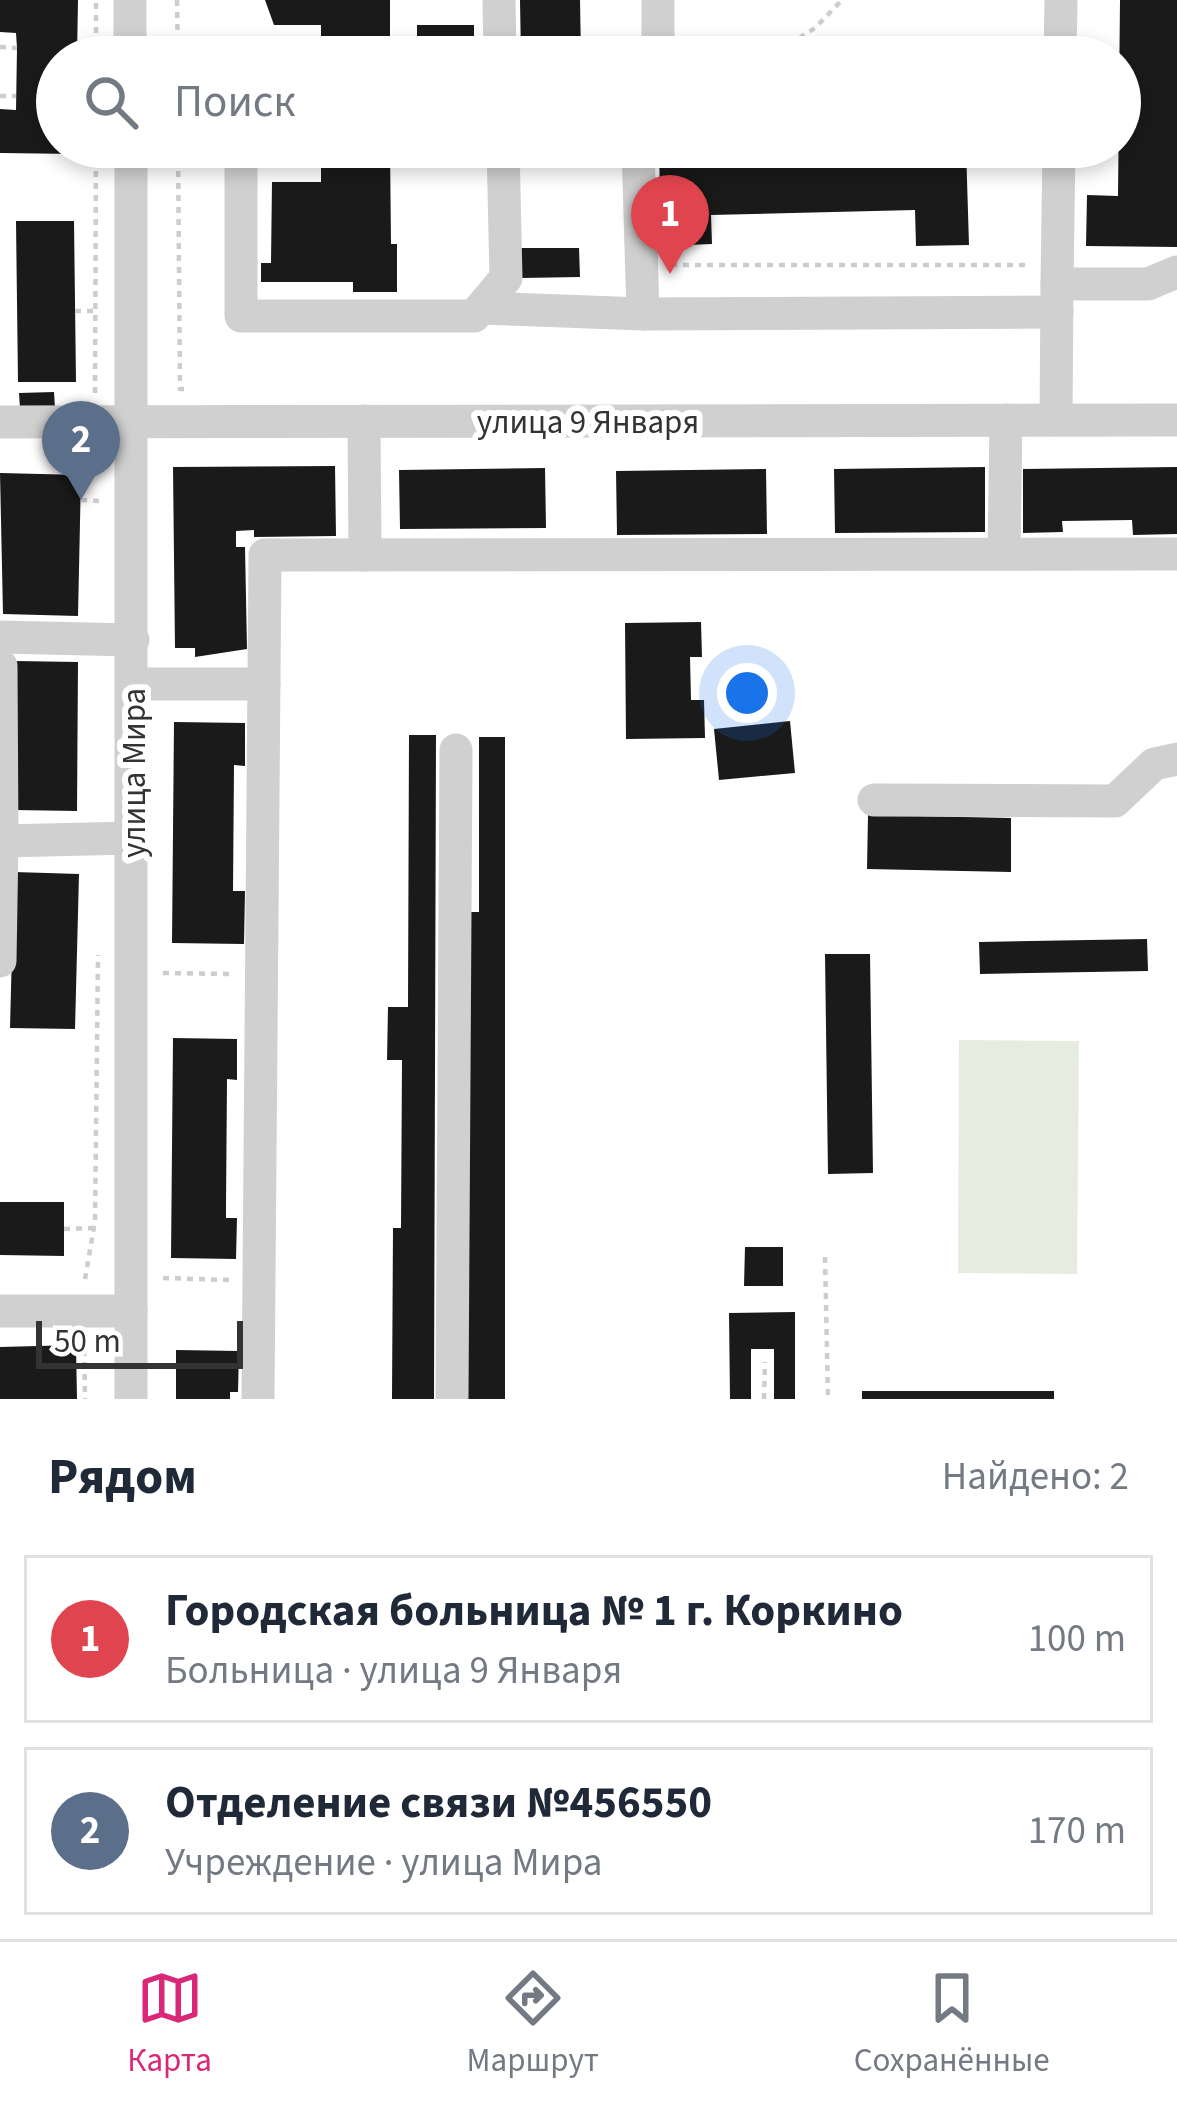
<!DOCTYPE html>
<html lang="ru">
<meta charset="utf-8">
<style>
body{margin:0;font-family:"Source Sans 3",sans-serif;background:#f2f2f3;color:#1f2937}
.scale{position:absolute;left:36px;bottom:30px;width:207px;box-sizing:border-box;padding-left:12px;border:6px solid #333;border-top:0;font-size:33px;line-height:42px;white-space:nowrap;color:#333;-webkit-text-stroke:9px #fff;paint-order:stroke}
.you{position:absolute;left:747px;top:693px;width:42px;height:42px;margin:-30px;border:9px solid #fff;border-radius:50%;background:#1a73e8;box-shadow:0 0 0 18px #1a73e833}
.badge{display:grid;place-items:center;width:78px;height:78px;border-radius:50%;background:#db2777;color:#fff;font-size:39px;font-weight:700}
.pin{position:absolute;translate:-50% -99px;filter:drop-shadow(0 3px 6px #0008)}
.pin::after{content:'';position:absolute;top:63px;width:42px;height:36px;background:inherit;clip-path:polygon(0 0,100% 0,50% 100%)}
.list{margin:0;padding:0;list-style:none}
h2{display:flex;justify-content:space-between;align-items:center;height:156px;margin:0;padding:0 48px;font-size:51px}
h2 small{font-size:39px;font-weight:400;color:#747a83}
.list li{display:grid;grid-template-columns:78px 1fr auto;gap:36px;align-items:center;box-sizing:border-box;height:168px;margin:0 24px 24px;padding:0 24px;border:3px solid #e0e1e3;border-radius:0px}
.list b{display:block;font-size:45px;white-space:nowrap}
.list p{margin:0;font-size:39px;white-space:nowrap;color:#747a83}
.list em{font-size:39px;font-style:normal;color:#747a83}
.icon{flex:none;width:66px;height:66px;fill:none;stroke:currentColor;stroke-width:2;stroke-linecap:round;stroke-linejoin:round}
.map{position:relative;flex:none;width:1177px;height:1399px;overflow:hidden}
.search{position:absolute;background:#fff;box-shadow:0 6px 18px #0003;left:36px;right:36px;top:36px;height:132px;display:flex;align-items:center;gap:30px;box-sizing:border-box;padding:0 42px;border-radius:66px;color:#747a83;font-size:45px}
.sheet{height:540px;background:#fff}
nav{display:flex;justify-content:space-around;align-items:center;box-sizing:border-box;height:168px;border-top:3px solid #e0e1e3;background:#fff;font-size:33px;color:#747a83}
nav a{display:grid;justify-items:center;gap:6px}
nav .on{color:#db2777}
.map>svg:first-child{display:block}
</style>
<div class="map">
<svg width="1177" height="1399" viewBox="0 0 1177 1399">
<rect width="100%" height="100%" fill="#fff"/>
<!-- green -->
<path fill="#e6ecdf" d="M959,1040L1079,1041L1077,1274L958,1273Z"/>
<!-- building -->
<g fill="#1a1a1a">
<path d="M0,0H78L77,57H57V147H77V154L0,153V109L16,110L17,48L16,33L0,32Z"/>
<path d="M265,0H390V57H290V46H321V25H274Z"/>
<path d="M520,0H580L581,57H521Z"/>
<path d="M1120,0H1177V247L1086,246L1087,195L1118,196Z"/>
<rect x="417" y="25" width="57" height="32"/>
<path d="M321,147H390L391,244H397V292H353V282H261V263H271L272,182H321Z"/>
<path d="M774,147H966L969,245L916,246L915,210L711,215L712,244L661,246L659,150Z"/>
<path d="M16,221H74L76,382H18Z"/>
<path d="M520,248H579L580,277L521,278Z"/>
<path d="M54,392L55,408L20,409L19,393Z"/>
<path d="M335,466L336,536L254,537V530L236,531V547H245L247,649L195,657V648H175L173,467Z"/>
<path d="M985,467V532L835,533L834,469Z"/>
<path d="M1177,467V534L1133,535L1132,520L1062,521L1063,532L1023,533V469Z"/>
<path d="M545,468L546,528L400,529L399,470Z"/>
<path d="M766,469L767,534L617,535L616,471Z"/>
<path d="M0,473L81,475L78,616L3,614Z"/>
<path d="M701,622L702,657H690L691,700H704L705,738L626,739L625,623Z"/>
<path d="M14,661L78,662L77,811L13,810Z"/>
<path d="M790,721L795,773L719,780L714,729Z"/>
<path d="M174,722L245,723V766L234,765L233,891H245L244,944L172,943Z"/>
<path d="M409,735H436L434,1399H392L393,1228H401L402,1060H387L388,1007H408Z"/>
<path d="M479,737H505V1399H467L470,912H479Z"/>
<path d="M868,815L1011,818V872L867,869Z"/>
<path d="M14,872L79,874L75,1029L10,1028Z"/>
<path d="M1147,939L1148,971L980,974L979,942Z"/>
<path d="M825,954H870L873,1173L828,1174Z"/>
<path d="M173,1038L237,1039V1080L227,1079L226,1206V1218H237L236,1259L171,1258Z"/>
<path d="M0,1202H64V1256L0,1255Z"/>
<path d="M745,1247H783V1286H744Z"/>
<path d="M795,1312V1399H774V1349H751V1399H730L729,1313Z"/>
<path d="M76,1345L77,1399H0V1347Z"/>
<path d="M176,1350L239,1351L238,1392H230V1399H176Z"/>
<rect x="862" y="1391" width="192" height="8"/>
</g>
<g fill="none" stroke-linecap="round" stroke-linejoin="round">
<!-- path -->
<g stroke="#cdcdcd" stroke-width="4.5" stroke-dasharray="6 6" stroke-linecap="butt">
<path d="M177,0L178,57"/>
<path d="M0,47L17,48"/>
<path d="M96,57V0"/>
<path d="M769,57L815,28L842,0"/>
<path d="M0,96H16"/>
<path d="M178,147L180,389H185"/>
<path d="M671,265H1026"/>
<path d="M75,311H93"/>
<path d="M95,393L96,147"/>
<path d="M81,500L99,501"/>
<path d="M163,973L229,974"/>
<path d="M64,1229L94,1228"/>
<path d="M825,1257L828,1399"/>
<path d="M163,1278L229,1280"/>
<path d="M85,1279L95,1221L98,955"/>
<path d="M84,1338L85,1399"/>
<path d="M764,1399L765,1362"/>
</g>
<!-- minor -->
<g stroke="#d0d0d0" stroke-width="33">
<path d="M130,0V57"/>
<path d="M499,0L500,57"/>
<path d="M658,0V57"/>
<path d="M1060,57L1061,0"/>
<path d="M131,147V1399"/>
<path d="M241,147V316H474L506,278L503,147"/>
<path d="M638,147L643,314L1057,312"/>
<path d="M1057,284L1059,147"/>
<path d="M481,308L643,314"/>
<path d="M1056,420L1057,284H1148L1177,272"/>
<path d="M364,421L365,555"/>
<path d="M0,422L1177,420"/>
<path d="M1004,554L1006,420"/>
<path d="M0,637L133,640"/>
<path d="M1,666L2,841"/>
<path d="M134,684H264"/>
<path d="M874,800L1115,801L1154,764L1177,759"/>
<path d="M0,961L2,841L133,838"/>
<path d="M0,1311H131"/>
<path d="M258,1399L265,555L1177,554"/>
<path d="M452,1399L456,750"/>
</g>
</g>
<g text-anchor="middle" stroke-width="12" stroke-linejoin="round" paint-order="stroke">
<!-- street labels -->
<g font-size="33" fill="#333" stroke="#fff">
<text x="588" y="433">улица 9 Января</text>
<text transform="translate(133 773) rotate(-90)" y="12">улица Мира</text>
</g>
</g>
</svg>
<div class="scale">50 m</div>
<div class="you"></div>
<div class="pin badge" style="left:670px;top:274px;background:#e0444e">1</div>
<div class="pin badge" style="left:81px;top:500px;background:#5c6f8a">2</div>
<div class="search"><svg class="icon" aria-label="search" viewBox="0 0 24 24"><circle cx="10" cy="10" r="6"/><path d="M15 15l6 6"/></svg>Поиск</div>
</div>
<section class="sheet">
<h2>Рядом<small>Найдено: 2</small></h2>
<ul class="list">
<li><span class="badge" style="background:#e0444e">1</span><div><b>Городская больница № 1 г. Коркино</b><p>Больница · улица 9 Января</p></div><em>100 m</em></li>
<li><span class="badge" style="background:#5c6f8a">2</span><div><b>Отделение связи №456550</b><p>Учреждение · улица Мира</p></div><em>170 m</em></li>
</ul>
</section>
<nav>
<a class="on"><svg class="icon" aria-label="map" viewBox="0 0 24 24"><path d="M3 6l6-2 6 2 6-2v14l-6 2-6-2-6 2zM9 4v14M15 6v14"/></svg>Карта</a>
<a><svg class="icon" aria-label="directions" viewBox="0 0 24 24"><path d="M12 3l9 9-9 9-9-9zM9 14v-3h6M13 9l2 2-2 2"/></svg>Маршрут</a>
<a><svg class="icon" aria-label="saved" viewBox="0 0 24 24"><path d="M7 4h10v16l-5-4-5 4z"/></svg>Сохранённые</a>
</nav>
